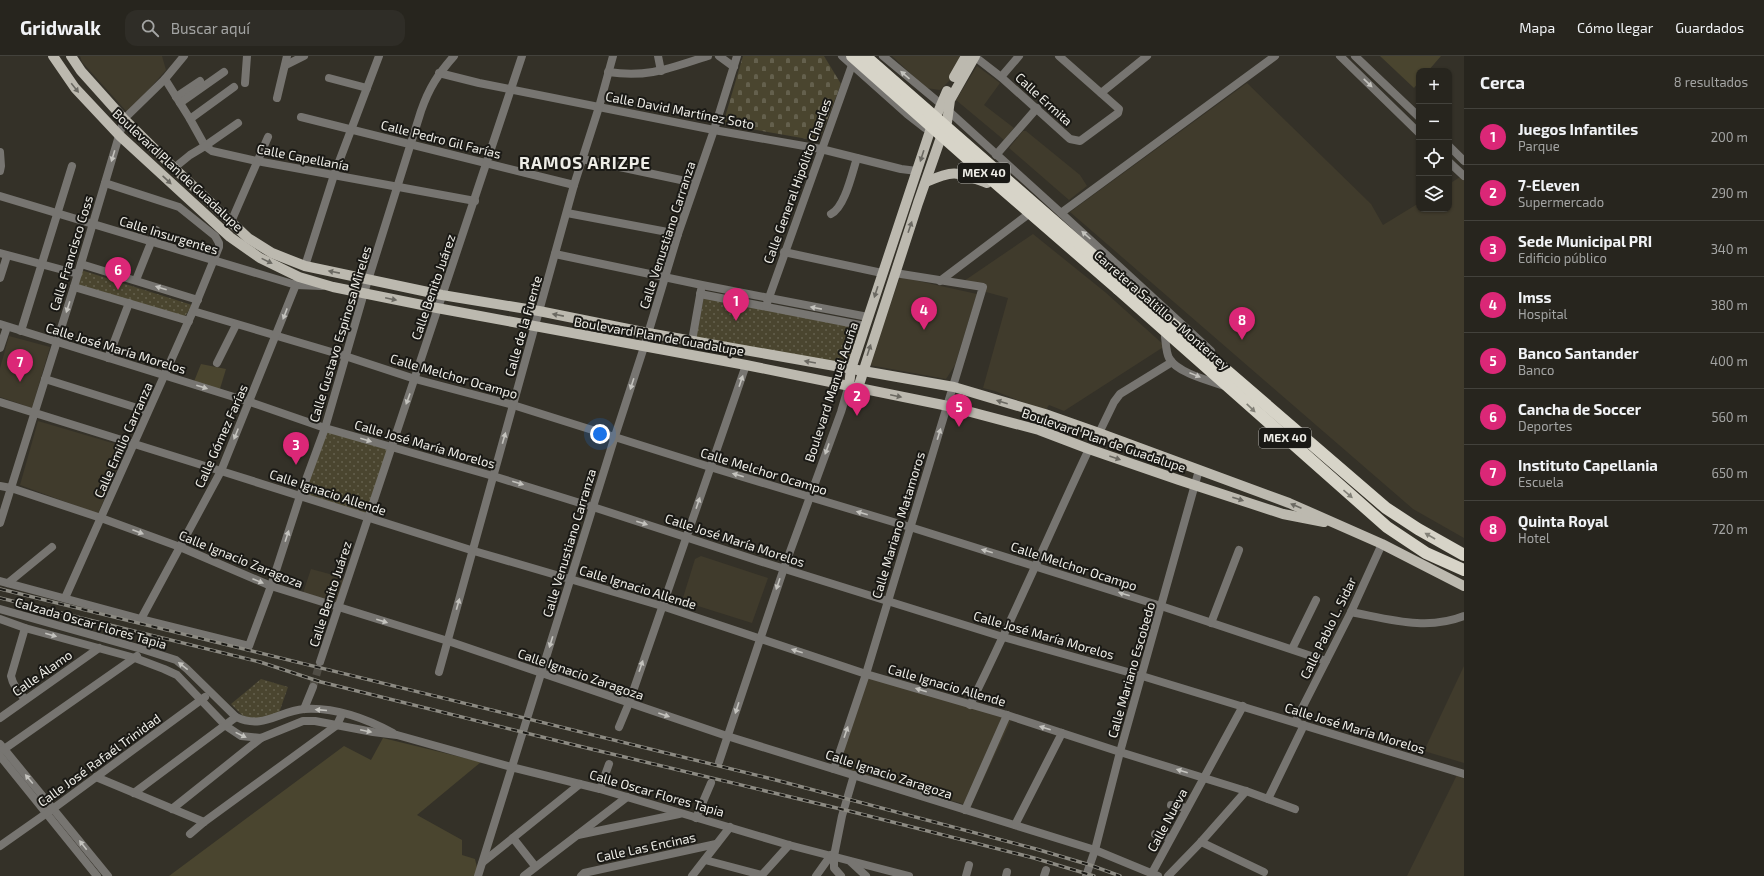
<!DOCTYPE html>
<html lang="es">
<meta charset="utf-8">
<style>
body{margin:0;font-family:"Exo 2",sans-serif;background:#2f2d27;color:#f1f3f6}
.controls{position:absolute;right:12px;top:12px;display:grid;overflow:hidden;border-radius:8px;box-shadow:0 1px 3px #0004}
.controls button{width:36px;height:36px;display:grid;place-items:center;padding:0;border:0;border-bottom:1px solid #43423c;background:#27251e;color:#f1f3f6;font:20px sans-serif}
.you{position:absolute;left:600px;top:378px;width:14px;height:14px;margin:-10px;border:3px solid #fff;border-radius:50%;background:#1a73e8;box-shadow:0 0 0 6px #1a73e833}
.badge{display:grid;place-items:center;width:26px;height:26px;border-radius:50%;background:#db2777;color:#fff;font-size:13px;font-weight:700}
.pin{position:absolute;translate:-50% -33px;filter:drop-shadow(0 1px 2px #0008)}
.pin::after{content:'';position:absolute;top:21px;width:14px;height:12px;background:inherit;clip-path:polygon(0 0,100% 0,50% 100%)}
.list{margin:0;padding:0;list-style:none}
h2{display:flex;justify-content:space-between;align-items:center;height:52px;margin:0;padding:0 16px;font-size:17px}
h2 small{font-size:13px;font-weight:400;color:#a4a5a4}
.list li{display:grid;grid-template-columns:26px 1fr auto;gap:12px;align-items:center;box-sizing:border-box;height:56px;padding:0 16px;border-top:1px solid #43423c}
.list b{display:block;font-size:15px;white-space:nowrap}
.list p{margin:0;font-size:13px;white-space:nowrap;color:#a4a5a4}
.list em{font-size:13px;font-style:normal;color:#a4a5a4}
.icon{flex:none;width:22px;height:22px;fill:none;stroke:currentColor;stroke-width:2;stroke-linecap:round;stroke-linejoin:round}
.map{position:relative;flex:none;width:1464px;height:820px;overflow:hidden}
header{display:flex;align-items:center;gap:24px;box-sizing:border-box;height:56px;padding:0 20px;background:#27251e;border-bottom:1px solid #43423c}
header strong{font-size:19px}
nav{display:flex;gap:22px;margin-inline-start:auto;font-size:14px}
.search{width:280px;height:36px;background:#2f2d27;display:flex;align-items:center;gap:10px;box-sizing:border-box;padding:0 14px;border-radius:12px;color:#a4a5a4;font-size:15px}
main{display:flex}
aside{flex:1;background:#27251e}
.map>svg:first-child{display:block}
</style>
<header>
<strong>Gridwalk</strong>
<div class="search"><svg class="icon" aria-label="search" viewBox="0 0 24 24"><circle cx="10" cy="10" r="6"/><path d="M15 15l6 6"/></svg>Buscar aquí</div>
<nav><a>Mapa</a><a>Cómo llegar</a><a>Guardados</a></nav>
</header>
<main>
<div class="map">
<svg width="1464" height="820" viewBox="0 0 1464 820">
<defs>
<pattern id="cemetery-stones" width="16" height="16" patternUnits="userSpaceOnUse"><rect width="16" height="16" fill="#4a452f"/><path d="M2 7V4a2 2 0 0 1 4 0v3zM10 15v-3a2 2 0 0 1 4 0v3z" fill="#64604d"/></pattern>
<pattern id="park-dots" width="8" height="8" patternUnits="userSpaceOnUse"><rect width="8" height="8" fill="#4a452f"/><path d="M2 2h.1M6 6h.1" fill="none" stroke="#64604d" stroke-width="1.8" stroke-linecap="round"/></pattern>
</defs>
<rect width="100%" height="100%" fill="#343128"/>
<!-- built -->
<g fill="#403b2c">
<path d="M80,0H162L166,14L128,57L82,6Z"/>
<path d="M892,0H961L951,23L940,34L926,32Z"/>
<path d="M977,10L1000,27L984,49L1014,72L1004,84L956,44Z"/>
<path d="M1247,27L1371,148L1383,169L1419,147V153H1449V128L1460,121L1464,125V482L1413,453L1070,156Z"/>
<path d="M1023,75H1026L1080,119L1087,130L1069,144L1009,92Z"/>
<path d="M1033,178L1105,236L1165,290L1064,355L1049,349L1045,355L995,335L983,332L1008,242L986,236V230L964,225Z"/>
<path d="M900,221L977,238L955,309L946,323L869,309Z"/>
<path d="M9,280L50,291L32,352L0,341V312Z"/>
<path d="M38,365L126,391L98,458L20,429Z"/>
<path d="M701,500L768,522L752,567L682,545L695,503Z"/>
<path d="M311,513L348,523L338,551L302,540Z"/>
<path d="M1464,610V707L1424,695Z"/>
<path d="M866,620L1012,662L971,750L835,713Z"/>
<path d="M1457,719L1464,721V820H1407Z"/>
</g>
<!-- green -->
<g fill="#4a452f">
<path d="M1380,0H1441L1428,15H1419V26L1414,32Z"/>
<path d="M201,308L226,313L219,336L193,328Z"/>
<path d="M383,682L481,706L417,759L462,784V799L475,803L479,820H169L344,690L371,704Z"/>
</g>
<!-- cemetery -->
<path fill="url(#cemetery-stones)" d="M743,0H824L841,28L819,85L723,68Z"/>
<!-- park -->
<g fill="url(#park-dots)">
<path d="M81,214L192,249L184,262L77,229Z"/>
<path d="M704,240L860,272L848,311L696,282Z"/>
<path d="M325,372L390,392L368,461L301,439Z"/>
<path d="M261,623L288,631L279,657L262,662H245L231,648Z"/>
</g>
<g fill="none" stroke-linecap="round" stroke-linejoin="round">
<!-- minor-tunnel -->
<path stroke="#504d45" stroke-width="8" stroke-dasharray="8 4" stroke-linecap="butt" d="M313,631L320,606"/>
<!-- minor -->
<g stroke="#777571" stroke-width="8">
<path d="M658,0L661,15"/>
<path d="M719,0L734,11"/>
<path d="M842,0L907,58L925,72"/>
<path d="M883,0L942,49L1061,157L1211,295"/>
<path d="M974,0L1001,21L1070,83L1080,85L1118,57L1119,53L1059,0"/>
<path d="M1340,0L1419,77"/>
<path d="M1355,0L1419,61"/>
<path d="M286,9L304,0"/>
<path d="M608,16C649,22 670,12 708,0"/>
<path d="M439,17L479,27L714,74L821,93L901,113L917,115"/>
<path d="M1001,21L1019,0"/>
<path d="M329,22L367,32"/>
<path d="M165,23L190,63L205,90L212,95L257,105L475,145"/>
<path d="M245,27L247,0"/>
<path d="M1101,37L1147,0"/>
<path d="M176,41L200,25"/>
<path d="M277,42L287,0"/>
<path d="M180,47L224,16"/>
<path d="M301,61L574,129"/>
<path d="M190,63L234,31"/>
<path d="M1449,90L1464,105"/>
<path d="M0,96L1,110L0,115"/>
<path d="M996,99L1037,52"/>
<path d="M582,103L695,127"/>
<path d="M1449,106L1464,120"/>
<path d="M174,112L190,99L205,90L238,67"/>
<path d="M0,140L296,229L322,230"/>
<path d="M567,157L678,178"/>
<path d="M1061,157L1275,0"/>
<path d="M831,158C845,151 852,117 857,102"/>
<path d="M231,166L268,81"/>
<path d="M784,196L882,217"/>
<path d="M0,197L78,218"/>
<path d="M555,198L702,229L868,261"/>
<path d="M81,208L198,244"/>
<path d="M305,210L334,119L379,0"/>
<path d="M0,222L7,200"/>
<path d="M136,224L156,174"/>
<path d="M940,225L1026,160"/>
<path d="M74,231L189,265"/>
<path d="M700,238L865,270"/>
<path d="M766,250L852,9"/>
<path d="M193,255L345,300L415,323L513,349L710,411L910,471L1161,550L1326,605"/>
<path d="M0,268L250,346L325,372L493,420L593,451L759,505L1003,581L1142,620L1464,718"/>
<path d="M21,275L72,110"/>
<path d="M1165,281C1166,288 1166,296 1169,302C1177,317 1210,325 1225,330"/>
<path d="M692,285L701,234"/>
<path d="M0,292L7,271"/>
<path d="M108,302L129,247"/>
<path d="M217,307L236,269"/>
<path d="M45,323L147,355"/>
<path d="M0,346L221,415L474,495L662,550L866,618L1007,659L1120,696L1246,735L1295,753"/>
<path d="M1099,377L1114,346L1120,338L1172,306"/>
<path d="M0,430L11,432L101,462L180,491L271,530L448,585L727,680L1095,794L1158,820"/>
<path d="M0,467L74,231L124,63L165,23L184,0"/>
<path d="M0,525L141,563L249,590L271,530L300,440L325,372L364,237L421,55C429,32 438,18 454,0"/>
<path d="M8,527L52,491"/>
<path d="M65,542L193,255L219,191V187L215,180L179,151L105,127"/>
<path d="M0,553L145,594L176,604L187,613L236,661C263,674 279,655 304,653C334,651 367,663 393,677"/>
<path d="M1351,556C1389,563 1427,575 1464,560"/>
<path d="M0,563L25,572L135,602L164,613L177,619L226,670L241,680L261,682L303,665H315L373,676L397,679L511,711L600,733L789,789L909,820"/>
<path d="M141,563L221,415L299,221"/>
<path d="M1211,567L1239,494"/>
<path d="M1292,593L1316,544"/>
<path d="M320,606L522,0"/>
<path d="M439,616L574,129L599,51L613,0"/>
<path d="M25,643C19,636 13,630 11,620L25,572"/>
<path d="M970,649C1012,565 1049,478 1089,393"/>
<path d="M304,653L313,631"/>
<path d="M0,662L99,592"/>
<path d="M1295,666L1351,556L1382,488"/>
<path d="M619,671L629,647L746,309"/>
<path d="M0,688L108,820"/>
<path d="M0,696L137,600"/>
<path d="M0,700L97,820"/>
<path d="M719,706L784,512L841,356L849,329"/>
<path d="M834,713L866,618L983,231L895,217"/>
<path d="M96,721L204,766"/>
<path d="M600,733L609,708"/>
<path d="M134,737L236,661"/>
<path d="M1268,743L1304,669"/>
<path d="M1171,749L1187,752"/>
<path d="M172,753L261,682"/>
<path d="M965,754L1007,659"/>
<path d="M696,762L711,727"/>
<path d="M1015,769L1062,677"/>
<path d="M190,778L204,766L337,669L342,658"/>
<path d="M1155,778L1170,782"/>
<path d="M578,779L679,758"/>
<path d="M513,782L535,810"/>
<path d="M1201,786L1264,816"/>
<path d="M0,790L54,752L205,641"/>
<path d="M705,804L762,819"/>
<path d="M483,806L580,728"/>
<path d="M851,806L866,820"/>
<path d="M1152,817L1243,650"/>
<path d="M478,820L615,380L644,291L678,178L714,74L737,0"/>
<path d="M524,820L627,741"/>
<path d="M581,820L584,817L716,788"/>
<path d="M692,820L730,771"/>
<path d="M761,820L789,789"/>
<path d="M816,820L831,799"/>
<path d="M841,820L834,812V800L842,760L854,719"/>
<path d="M966,820L969,809"/>
<path d="M1006,820L1007,816"/>
<path d="M1044,820L1046,814"/>
<path d="M1086,820L1095,794L1120,696L1199,414"/>
<path d="M1168,820L1201,786L1246,735"/>
</g>
<!-- major -->
<g stroke="#bcb9af" stroke-width="10">
<path d="M53,0L75,32L120,80L230,181L260,202L299,221L333,231L437,252L746,309L948,350L1039,374L1089,393L1179,424L1283,458L1324,466"/>
<path d="M71,0L81,15L124,63L174,112L248,182L272,197L305,210L442,239L539,255L648,277L954,331L1045,358L1099,377L1289,447L1382,488L1464,530"/>
<path d="M954,21L966,0"/>
<path d="M926,126C955,113 957,116 987,127"/>
<path d="M849,329L851,313L930,75L947,35"/>
<path d="M858,332L918,147L940,84L947,66L950,44L975,0"/>
</g>
<!-- highway -->
<g stroke="#d7d4c8" stroke-width="12">
<path d="M1126,228L1386,452L1418,473L1464,499"/>
<path d="M1118,233L1387,471L1426,497L1464,514"/>
</g>
<!-- rail casing -->
<g stroke="#8c8a82" stroke-width="3.5">
<g id="rail">
<path d="M0,533L772,723L1036,793L1090,809L1120,820"/>
<path d="M0,542L260,606L321,626L562,686L849,755L1034,802L1094,820"/>
</g>
</g>
<!-- rail -->
<use href="#rail" stroke="#1a1915" stroke-width="2" stroke-dasharray="6" stroke-linecap="butt"/>
<!-- highway-bridge -->
<g stroke="#d7d4c8" stroke-width="12">
<path d="M852,0L976,110L1118,233"/>
<path d="M865,0L1126,228"/>
</g>
</g>
<!-- one-way arrows -->
<defs><path id="oneway-solid" d="M-6-.8H1V-3.2L6.5 0L1 3.2V.8H-6Z"/></defs>
<g fill="#c4c3be">
<use href="#oneway-solid" transform="translate(905 19) rotate(-139)"/>
<use href="#oneway-solid" transform="translate(1368 27) rotate(44)"/>
<use href="#oneway-solid" transform="translate(113 100) rotate(107)"/>
<use href="#oneway-solid" transform="translate(1086 179) rotate(-138)"/>
<use href="#oneway-solid" transform="translate(161 232) rotate(-162)"/>
<use href="#oneway-solid" transform="translate(68 251) rotate(108)"/>
<use href="#oneway-solid" transform="translate(816 252) rotate(-169)"/>
<use href="#oneway-solid" transform="translate(285 258) rotate(111)"/>
<use href="#oneway-solid" transform="translate(1195 319) rotate(22)"/>
<use href="#oneway-solid" transform="translate(741 325) rotate(-71)"/>
<use href="#oneway-solid" transform="translate(632 328) rotate(108)"/>
<use href="#oneway-solid" transform="translate(202 331) rotate(18)"/>
<use href="#oneway-solid" transform="translate(408 343) rotate(110)"/>
<use href="#oneway-solid" transform="translate(236 378) rotate(112)"/>
<use href="#oneway-solid" transform="translate(939 378) rotate(-73)"/>
<use href="#oneway-solid" transform="translate(504 382) rotate(-74)"/>
<use href="#oneway-solid" transform="translate(366 384) rotate(17)"/>
<use href="#oneway-solid" transform="translate(827 393) rotate(110)"/>
<use href="#oneway-solid" transform="translate(738 419) rotate(-164)"/>
<use href="#oneway-solid" transform="translate(518 427) rotate(17)"/>
<use href="#oneway-solid" transform="translate(698 447) rotate(-71)"/>
<use href="#oneway-solid" transform="translate(862 457) rotate(-164)"/>
<use href="#oneway-solid" transform="translate(642 467) rotate(18)"/>
<use href="#oneway-solid" transform="translate(138 476) rotate(21)"/>
<use href="#oneway-solid" transform="translate(287 480) rotate(-72)"/>
<use href="#oneway-solid" transform="translate(987 495) rotate(-164)"/>
<use href="#oneway-solid" transform="translate(258 525) rotate(22)"/>
<use href="#oneway-solid" transform="translate(778 528) rotate(109)"/>
<use href="#oneway-solid" transform="translate(1124 538) rotate(-163)"/>
<use href="#oneway-solid" transform="translate(458 548) rotate(-74)"/>
<use href="#oneway-solid" transform="translate(382 565) rotate(17)"/>
<use href="#oneway-solid" transform="translate(51 579) rotate(16)"/>
<use href="#oneway-solid" transform="translate(551 586) rotate(107)"/>
<use href="#oneway-solid" transform="translate(797 595) rotate(-162)"/>
<use href="#oneway-solid" transform="translate(183 610) rotate(-142)"/>
<use href="#oneway-solid" transform="translate(641 610) rotate(-71)"/>
<use href="#oneway-solid" transform="translate(921 634) rotate(-163)"/>
<use href="#oneway-solid" transform="translate(737 652) rotate(108)"/>
<use href="#oneway-solid" transform="translate(321 654) rotate(-175)"/>
<use href="#oneway-solid" transform="translate(664 659) rotate(19)"/>
<use href="#oneway-solid" transform="translate(1045 672) rotate(-162)"/>
<use href="#oneway-solid" transform="translate(366 675) rotate(12)"/>
<use href="#oneway-solid" transform="translate(846 676) rotate(-71)"/>
<use href="#oneway-solid" transform="translate(241 679) rotate(26)"/>
<use href="#oneway-solid" transform="translate(1182 715) rotate(-163)"/>
<use href="#oneway-solid" transform="translate(29 723) rotate(-130)"/>
<use href="#oneway-solid" transform="translate(83 789) rotate(-128)"/>
</g>
<g fill="#6b6962">
<use href="#oneway-solid" transform="translate(75 32) rotate(51)"/>
<use href="#oneway-solid" transform="translate(922 100) rotate(108)"/>
<use href="#oneway-solid" transform="translate(167 124) rotate(43)"/>
<use href="#oneway-solid" transform="translate(910 171) rotate(-71)"/>
<use href="#oneway-solid" transform="translate(267 205) rotate(26)"/>
<use href="#oneway-solid" transform="translate(334 216) rotate(-169)"/>
<use href="#oneway-solid" transform="translate(876 236) rotate(108)"/>
<use href="#oneway-solid" transform="translate(391 243) rotate(12)"/>
<use href="#oneway-solid" transform="translate(558 259) rotate(-169)"/>
<use href="#oneway-solid" transform="translate(869 294) rotate(-72)"/>
<use href="#oneway-solid" transform="translate(810 306) rotate(-170)"/>
<use href="#oneway-solid" transform="translate(896 340) rotate(12)"/>
<use href="#oneway-solid" transform="translate(1002 346) rotate(-163)"/>
<use href="#oneway-solid" transform="translate(1115 402) rotate(19)"/>
<use href="#oneway-solid" transform="translate(1238 443) rotate(18)"/>
<use href="#oneway-solid" transform="translate(1296 450) rotate(-157)"/>
</g>
<g fill="#828077">
<use href="#oneway-solid" transform="translate(1251 352) rotate(44)"/>
<use href="#oneway-solid" transform="translate(1348 438) rotate(41)"/>
<use href="#oneway-solid" transform="translate(1430 480) rotate(-150)"/>
</g>
<g text-anchor="middle" stroke-width="4" stroke-linejoin="round" paint-order="stroke">
<!-- shield labels -->
<g fill="#1a1915" stroke="#aeada8" stroke-width="1">
<rect x="958" y="107" width="52" height="20" rx="3"/>
<rect x="1259" y="372" width="52" height="20" rx="3"/>
</g>
<g font-size="12" font-weight="bold" fill="#eeede7">
<text x="984" y="121">MEX 40</text>
<text x="1285" y="386">MEX 40</text>
</g>
<!-- street labels -->
<g font-size="13" fill="#eeede7" stroke="#1a1915">
<text transform="translate(1044 43) rotate(42)" y="5">Calle Ermita</text>
<text transform="translate(680 54) rotate(11)" y="5">Calle David Martínez Soto</text>
<text transform="translate(441 83) rotate(14)" y="5">Calle Pedro Gil Farías</text>
<text transform="translate(303 101) rotate(11)" y="5">Calle Capellanía</text>
<text transform="translate(178 114) rotate(43)" y="5">Boulevard Plan de Guadalupe</text>
<text transform="translate(797 125) rotate(-70)" y="5">Calle General Hipólito Charles</text>
<text transform="translate(169 179) rotate(17)" y="5">Calle Insurgentes</text>
<text transform="translate(667 179) rotate(-72)" y="5">Calle Venustiano Carranza</text>
<text transform="translate(71 197) rotate(-73)" y="5">Calle Francisco Coss</text>
<text transform="translate(433 231) rotate(-71)" y="5">Calle Benito Juárez</text>
<text transform="translate(1162 254) rotate(41)" y="5">Carretera Saltillo - Monterrey</text>
<text transform="translate(523 270) rotate(-74)" y="5">Calle de la Fuente</text>
<text transform="translate(340 278) rotate(-73)" y="5">Calle Gustavo Espinosa Mireles</text>
<text transform="translate(659 280) rotate(10)" y="5">Boulevard Plan de Guadalupe</text>
<text transform="translate(116 292) rotate(17)" y="5">Calle José María Morelos</text>
<text transform="translate(454 320) rotate(16)" y="5">Calle Melchor Ocampo</text>
<text transform="translate(831 336) rotate(-72)" y="5">Boulevard Manuel Acuña</text>
<text transform="translate(221 380) rotate(-66)" y="5">Calle Gómez Farías</text>
<text transform="translate(123 384) rotate(-66)" y="5">Calle Emilio Carranza</text>
<text transform="translate(1104 384) rotate(19)" y="5">Boulevard Plan de Guadalupe</text>
<text transform="translate(425 388) rotate(16)" y="5">Calle José María Morelos</text>
<text transform="translate(764 415) rotate(17)" y="5">Calle Melchor Ocampo</text>
<text transform="translate(328 436) rotate(18)" y="5">Calle Ignacio Allende</text>
<text transform="translate(898 469) rotate(-73)" y="5">Calle Mariano Matamoros</text>
<text transform="translate(735 484) rotate(18)" y="5">Calle José María Morelos</text>
<text transform="translate(569 487) rotate(-73)" y="5">Calle Venustiano Carranza</text>
<text transform="translate(241 503) rotate(22)" y="5">Calle Ignacio Zaragoza</text>
<text transform="translate(1074 510) rotate(18)" y="5">Calle Melchor Ocampo</text>
<text transform="translate(638 531) rotate(17)" y="5">Calle Ignacio Allende</text>
<text transform="translate(330 538) rotate(-72)" y="5">Calle Benito Juárez</text>
<text transform="translate(91 567) rotate(16)" y="5">Calzada Oscar Flores Tapia</text>
<text transform="translate(1328 572) rotate(-64)" y="5">Calle Pablo L. Sidar</text>
<text transform="translate(1044 579) rotate(16)" y="5">Calle José María Morelos</text>
<text transform="translate(1131 614) rotate(-74)" y="5">Calle Mariano Escobedo</text>
<text transform="translate(42 617) rotate(-35)" y="5">Calle Álamo</text>
<text transform="translate(581 618) rotate(19)" y="5">Calle Ignacio Zaragoza</text>
<text transform="translate(947 629) rotate(16)" y="5">Calle Ignacio Allende</text>
<text transform="translate(1355 672) rotate(17)" y="5">Calle José María Morelos</text>
<text transform="translate(99 704) rotate(-36)" y="5">Calle José Rafaél Trinidad</text>
<text transform="translate(889 718) rotate(18)" y="5">Calle Ignacio Zaragoza</text>
<text transform="translate(657 737) rotate(16)" y="5">Calle Oscar Flores Tapia</text>
<text transform="translate(1167 764) rotate(-62)" y="5">Calle Nueva</text>
<text transform="translate(646 791) rotate(-12)" y="5">Calle Las Encinas</text>
</g>
<!-- district labels -->
<g font-size="17" font-weight="bold" letter-spacing="1" fill="#eeede7" stroke="#1a1915">
<text x="585" y="113">RAMOS ARIZPE</text>
</g>
</g>
</svg>
<div class="controls">
<button>+</button>
<button>−</button>
<button><svg class="icon" aria-label="locate" viewBox="0 0 24 24"><circle cx="12" cy="12" r="6"/><path d="M12 2v4M12 18v4M2 12h4M18 12h4"/></svg></button>
<button><svg class="icon" aria-label="layers" viewBox="0 0 24 24"><path d="M12 4l9 5-9 5-9-5zM3 14l9 5 9-5"/></svg></button>
</div>
<div class="you"></div>
<div class="pin badge" style="left:736px;top:265px">1</div>
<div class="pin badge" style="left:857px;top:360px">2</div>
<div class="pin badge" style="left:296px;top:409px">3</div>
<div class="pin badge" style="left:924px;top:274px">4</div>
<div class="pin badge" style="left:959px;top:371px">5</div>
<div class="pin badge" style="left:118px;top:234px">6</div>
<div class="pin badge" style="left:20px;top:326px">7</div>
<div class="pin badge" style="left:1242px;top:284px">8</div>
</div>
<aside>
<h2>Cerca<small>8 resultados</small></h2>
<ul class="list">
<li><span class="badge">1</span><div><b>Juegos Infantiles</b><p>Parque</p></div><em>200 m</em></li>
<li><span class="badge">2</span><div><b>7-Eleven</b><p>Supermercado</p></div><em>290 m</em></li>
<li><span class="badge">3</span><div><b>Sede Municipal PRI</b><p>Edificio público</p></div><em>340 m</em></li>
<li><span class="badge">4</span><div><b>Imss</b><p>Hospital</p></div><em>380 m</em></li>
<li><span class="badge">5</span><div><b>Banco Santander</b><p>Banco</p></div><em>400 m</em></li>
<li><span class="badge">6</span><div><b>Cancha de Soccer</b><p>Deportes</p></div><em>560 m</em></li>
<li><span class="badge">7</span><div><b>Instituto Capellania</b><p>Escuela</p></div><em>650 m</em></li>
<li><span class="badge">8</span><div><b>Quinta Royal</b><p>Hotel</p></div><em>720 m</em></li>
</ul>
</aside>
</main>
